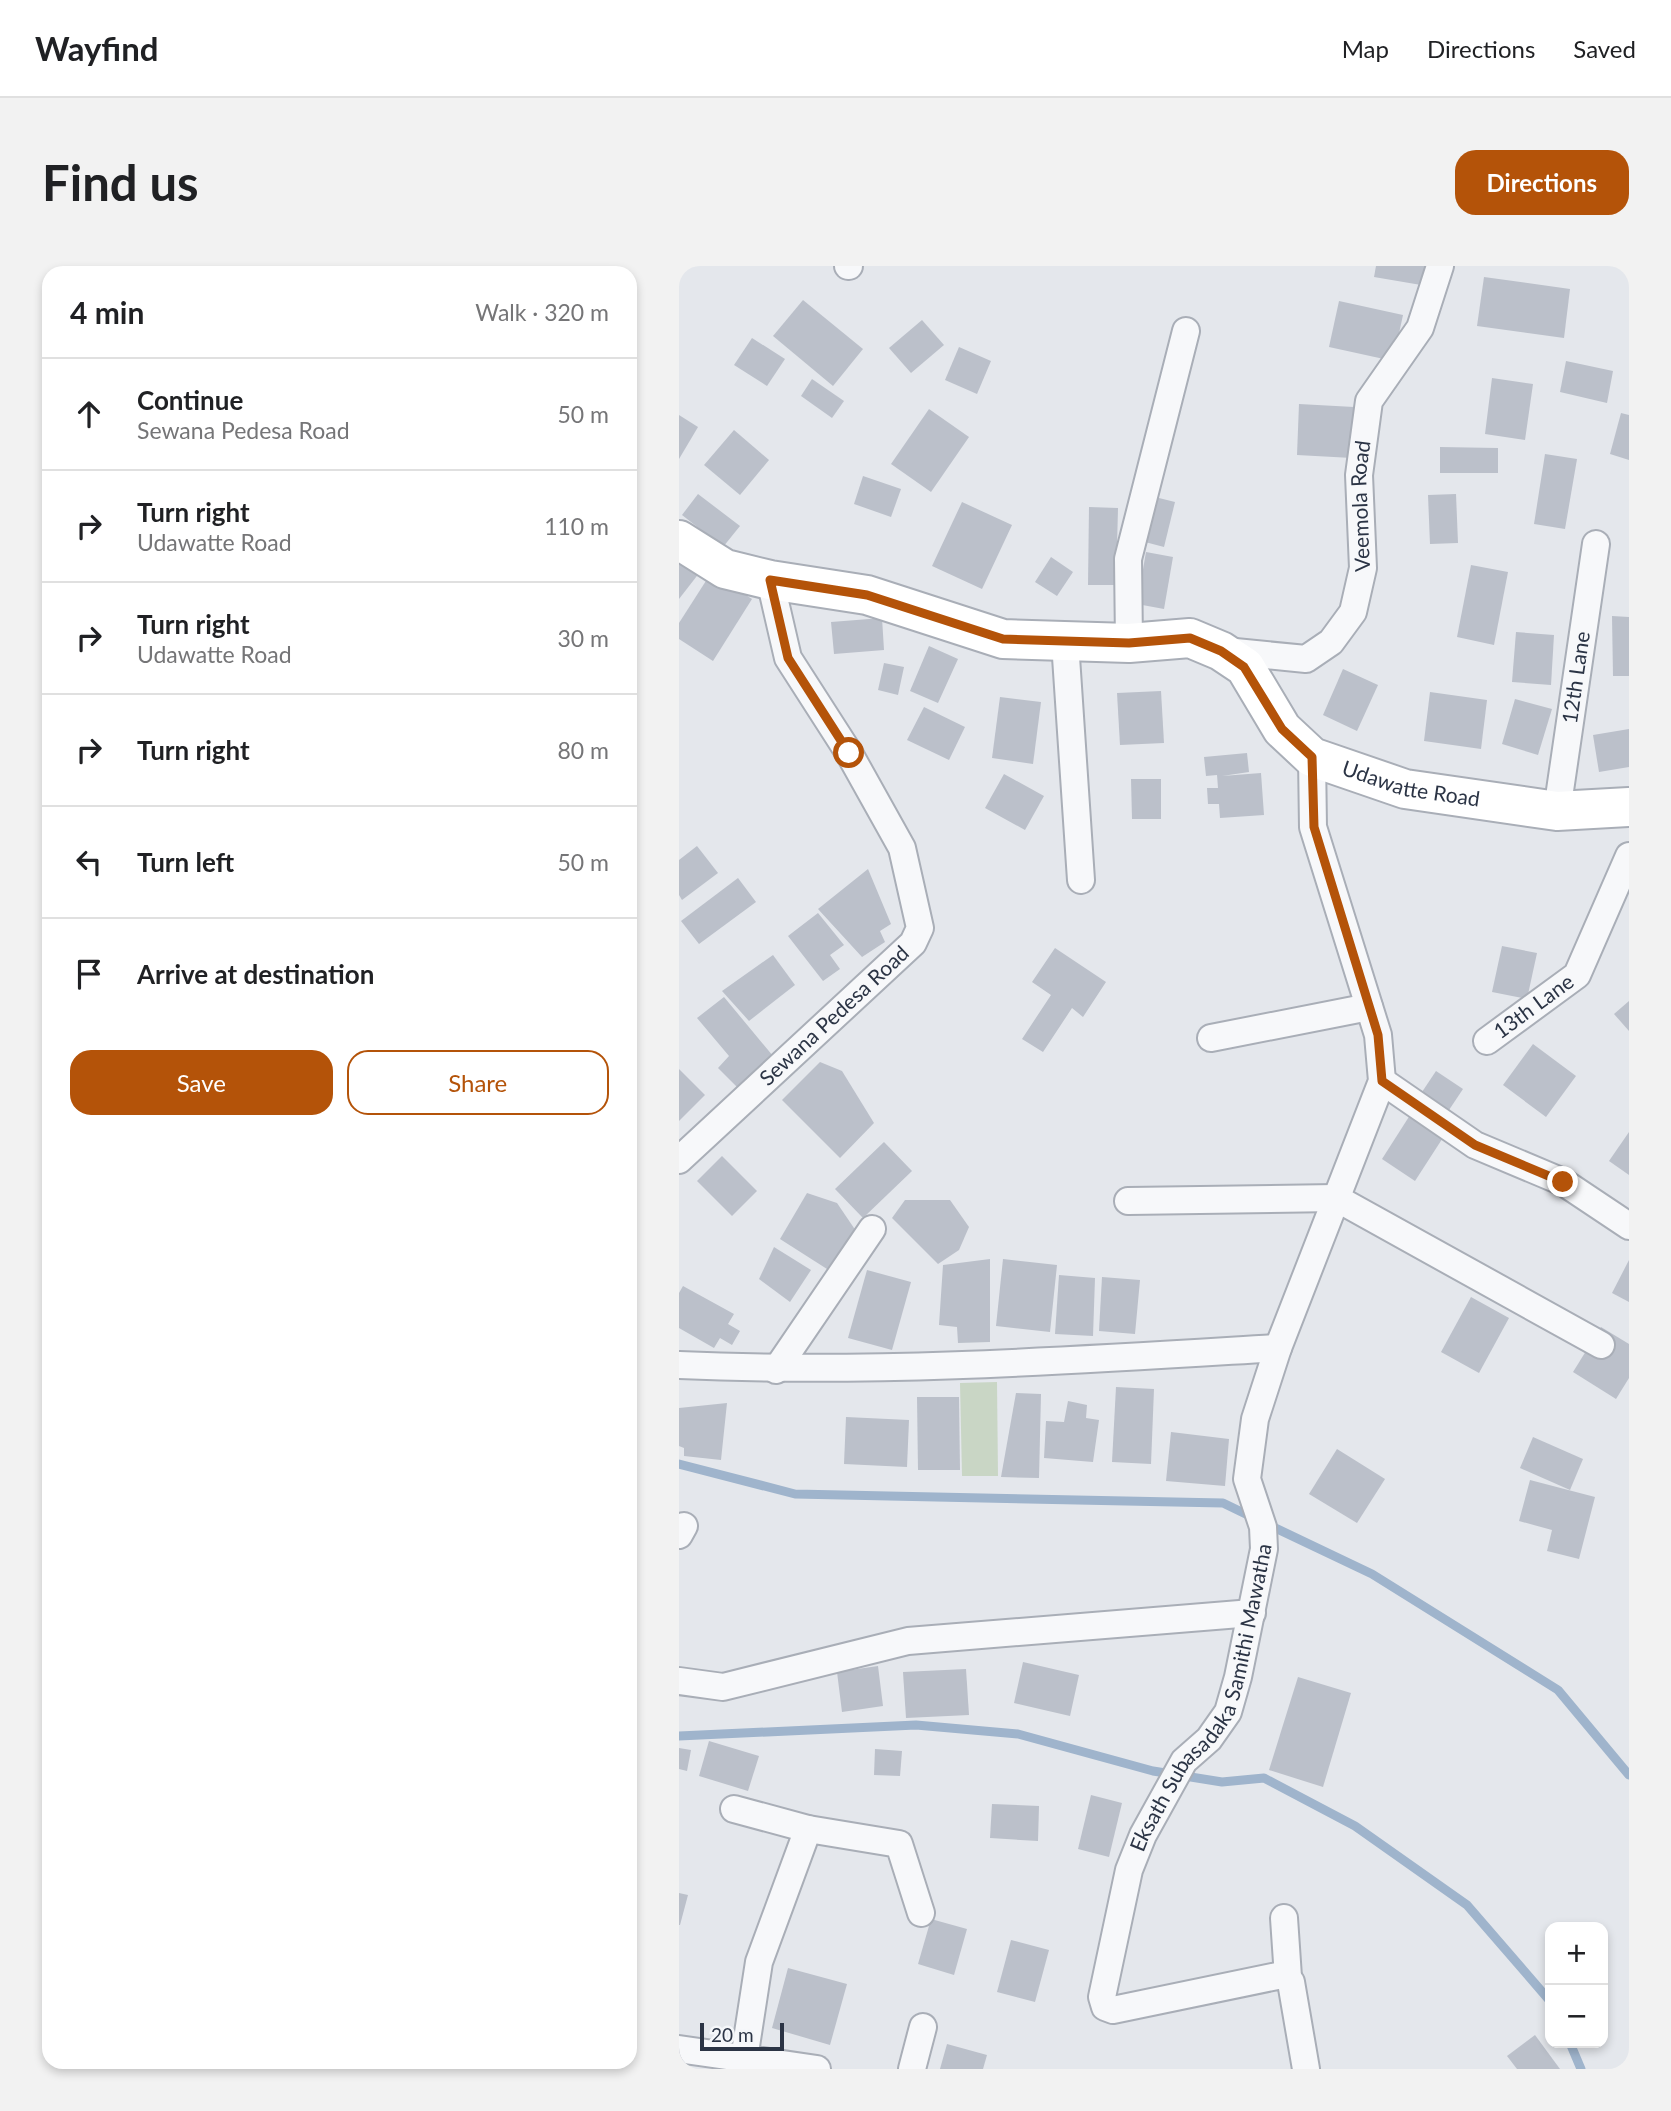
<!DOCTYPE html>
<meta charset="utf-8">
<style>
body{margin:0;font-family:Lato,sans-serif;background:#f2f2f2;color:#202124}
.controls{position:absolute;right:21px;bottom:21px;display:grid;overflow:hidden;border-radius:14px;box-shadow:0 4px 10px #0003}
.controls button{width:63px;height:63px;display:grid;place-items:center;padding:0;border:0;border-bottom:2px solid #e0e0e0;background:#fff;color:#202124;font:35px sans-serif}
.scale{position:absolute;left:21px;bottom:18px;width:84px;box-sizing:border-box;padding-left:7px;border:4px solid #2b3445;border-top:0;font-size:19px;line-height:24px;white-space:nowrap;color:#2b3445;-webkit-text-stroke:5px #f4f6f9;paint-order:stroke}
.stop{position:absolute;width:21px;height:21px;margin:-16px;border:5px solid #b45309;border-radius:50%;background:#fff}
.stop.end{background:#b45309;border-color:#fff;box-shadow:0 2px 7px #0008}
.list{margin:0;padding:0;list-style:none}
h2{display:flex;justify-content:space-between;align-items:center;height:91px;margin:0;padding:0 28px;font-size:30px}
h2 small{font-size:23px;font-weight:400;color:#757577}
.list li{display:grid;grid-template-columns:46px 1fr auto;gap:21px;align-items:center;box-sizing:border-box;height:112px;padding:0 28px;border-top:2px solid #e0e0e0}
.list b{display:block;font-size:26px;white-space:nowrap}
.list p{margin:0;font-size:23px;white-space:nowrap;color:#757577}
.list em{font-size:23px;font-style:normal;color:#757577}
.actions{display:flex;gap:14px;padding:21px 28px}
.actions a{flex:1;padding:16px 0;border:2px solid #b45309;border-radius:21px;text-align:center;font-size:24px;color:#b45309}
.actions .main{background:#b45309;color:#fff}
.icon{flex:none;width:38px;height:38px;fill:none;stroke:currentColor;stroke-width:2;stroke-linecap:round;stroke-linejoin:round}
.map{position:relative;flex:none;width:950px;height:1803px;overflow:hidden;border-radius:21px}
header{display:flex;align-items:center;gap:42px;box-sizing:border-box;height:98px;padding:0 35px;background:#fff;border-bottom:2px solid #e0e0e0}
header strong{font-size:33px}
nav{display:flex;gap:38px;margin-inline-start:auto;font-size:24px}
.intro{display:flex;align-items:center;justify-content:space-between;box-sizing:border-box;height:168px;padding:0 42px}
h1{margin:0;font-size:49px}
.button{padding:18px 32px;border-radius:21px;background:#b45309;color:#fff;font-size:24px;font-weight:700}
main{display:flex;gap:42px;padding:0 42px}
aside{flex:1;background:#fff;border-radius:21px;box-shadow:0 4px 10px #0003}
.map>svg:first-child{display:block}
</style>
<header>
<strong>Wayfind</strong>
<nav><a>Map</a><a>Directions</a><a>Saved</a></nav>
</header>
<div class="intro"><h1>Find us</h1><a class="button">Directions</a></div>
<main>
<aside>
<h2>4 min<small>Walk · 320 m</small></h2>
<ul class="list">
<li><svg class="icon" aria-label="ahead" viewBox="0 0 24 24"><path d="M12 20V5M6 11l6-6 6 6"/></svg><div><b>Continue</b><p>Sewana Pedesa Road</p></div><em>50 m</em></li>
<li><svg class="icon" aria-label="right" viewBox="0 0 24 24"><path d="M7 20v-9h11M14 6l5 5-5 5"/></svg><div><b>Turn right</b><p>Udawatte Road</p></div><em>110 m</em></li>
<li><svg class="icon" aria-label="right" viewBox="0 0 24 24"><path d="M7 20v-9h11M14 6l5 5-5 5"/></svg><div><b>Turn right</b><p>Udawatte Road</p></div><em>30 m</em></li>
<li><svg class="icon" aria-label="right" viewBox="0 0 24 24"><path d="M7 20v-9h11M14 6l5 5-5 5"/></svg><div><b>Turn right</b></div><em>80 m</em></li>
<li><svg class="icon" aria-label="left" viewBox="0 0 24 24"><path d="M17 20v-9H6M10 6l-5 5 5 5"/></svg><div><b>Turn left</b></div><em>50 m</em></li>
<li><svg class="icon" aria-label="arrive" viewBox="0 0 24 24"><path d="M6 21V4h12l-3 4 3 4H6"/></svg><div><b>Arrive at destination</b></div></li>
</ul>
<div class="actions"><a class="main">Save</a><a>Share</a></div>
</aside>
<div class="map">
<svg width="950" height="1803" viewBox="0 0 950 1803">
<rect width="100%" height="100%" fill="#e4e7ec"/>
<!-- green -->
<path fill="#c9d6c5" d="M318,1116L319,1210H283L281,1117Z"/>
<g fill="none" stroke-linecap="round" stroke-linejoin="round">
<!-- stream -->
<g stroke="#9fb4cc" stroke-width="9">
<path d="M0,1198L116,1228L544,1237L575,1252"/>
<path d="M588,1258L693,1308L879,1424L950,1509"/>
<path d="M0,1470L237,1459L339,1468L474,1505L543,1516L585,1512L676,1560L788,1639L871,1735"/>
<path d="M891,1777L902,1803"/>
</g>
</g>
<!-- building -->
<g fill="#bbc0ca">
<path d="M697,0H752L748,20L695,11Z"/>
<path d="M805,11L891,23L885,72L798,60Z"/>
<path d="M124,34L184,83L154,120L94,70Z"/>
<path d="M660,35L724,49L714,95L650,81Z"/>
<path d="M243,54L265,79L232,107L210,82Z"/>
<path d="M73,72L106,93L88,120L55,99Z"/>
<path d="M280,81L312,95L298,128L266,114Z"/>
<path d="M887,95L934,105L928,137L881,126Z"/>
<path d="M813,112L854,118L846,174L806,168Z"/>
<path d="M133,113L165,135L153,152L122,130Z"/>
<path d="M620,138L675,141L673,192L618,189Z"/>
<path d="M250,143L290,171L252,226L212,198Z"/>
<path d="M942,147L950,149V194L931,188Z"/>
<path d="M0,149L19,161L0,193Z"/>
<path d="M55,164L90,194L61,229L25,199Z"/>
<path d="M761,181L819,182V207H761Z"/>
<path d="M866,188L898,193L886,263L855,258Z"/>
<path d="M184,210L222,223L212,251L175,238Z"/>
<path d="M19,228L61,260L44,281L3,249Z"/>
<path d="M777,228L779,277L751,278L749,229Z"/>
<path d="M476,231L496,236L485,281L466,276Z"/>
<path d="M283,236L333,259L303,323L253,300Z"/>
<path d="M410,241L439,242L437,319H409Z"/>
<path d="M467,286L494,291L485,343L458,338Z"/>
<path d="M372,291L394,306L378,330L356,316Z"/>
<path d="M0,297L21,306L0,333Z"/>
<path d="M792,299L829,306L815,379L778,371Z"/>
<path d="M32,307L73,333L34,395L0,373V357Z"/>
<path d="M933,350L950,351V410H934Z"/>
<path d="M203,352L205,384L155,388L152,356Z"/>
<path d="M837,366L875,369L872,419L833,416Z"/>
<path d="M250,380L279,393L259,437L231,425Z"/>
<path d="M205,397L225,401L219,429L199,424Z"/>
<path d="M664,403L699,419L678,465L644,449Z"/>
<path d="M482,425L485,477L441,479L438,427Z"/>
<path d="M751,426L808,434L802,483L745,475Z"/>
<path d="M321,431L362,436L354,498L313,492Z"/>
<path d="M836,433L873,443L859,489L823,478Z"/>
<path d="M245,441L286,461L270,494L228,474Z"/>
<path d="M950,463V501L920,506L914,469Z"/>
<path d="M568,487L570,506L543,510L582,507L585,549L541,552L540,538H529L528,522H539L538,509L527,510L525,491Z"/>
<path d="M325,508L365,530L346,564L306,542Z"/>
<path d="M452,513H482V553H453Z"/>
<path d="M18,580L39,607L3,634L0,629V594Z"/>
<path d="M189,603L212,658L201,665L206,676L183,691L139,643Z"/>
<path d="M59,612L77,636L20,678L2,655Z"/>
<path d="M139,647L165,679L151,689L161,703L144,715L109,670Z"/>
<path d="M823,680L858,687L848,733L813,726Z"/>
<path d="M376,682L427,716L404,751L393,742L364,786L343,773L372,729L353,716Z"/>
<path d="M94,689L116,719L70,755L43,725Z"/>
<path d="M45,731L94,790L58,821L39,802L50,790L18,752Z"/>
<path d="M950,735V765L935,748Z"/>
<path d="M854,778L897,810L867,851L824,819Z"/>
<path d="M141,796L163,805L195,857L161,892L103,834Z"/>
<path d="M0,803L26,829L0,855Z"/>
<path d="M757,805L784,823L766,850L739,832Z"/>
<path d="M733,846L767,867L736,915L703,893Z"/>
<path d="M950,866V909L930,895Z"/>
<path d="M205,876L233,905L184,952L156,923Z"/>
<path d="M43,890L78,925L53,950L18,915Z"/>
<path d="M128,927L158,937L177,965L148,1003L101,973Z"/>
<path d="M226,934H271L290,961L280,984L259,998L213,952Z"/>
<path d="M95,981L132,1004L111,1036L80,1013Z"/>
<path d="M311,993V1076L279,1077L278,1061L260,1059L264,999Z"/>
<path d="M324,993L378,999L371,1066L317,1060Z"/>
<path d="M950,994V1036L933,1027Z"/>
<path d="M188,1004L232,1016L213,1084L169,1072Z"/>
<path d="M380,1009L416,1012L414,1070L376,1068Z"/>
<path d="M423,1011L461,1014L456,1068L420,1065Z"/>
<path d="M4,1020L55,1048L49,1058L61,1065L53,1079L41,1072L35,1082L0,1062V1027Z"/>
<path d="M792,1031L830,1052L800,1107L762,1086Z"/>
<path d="M922,1061L950,1078V1112L937,1133L894,1106Z"/>
<path d="M437,1121L475,1123L472,1198L433,1196Z"/>
<path d="M337,1127L362,1128L360,1212L322,1211Z"/>
<path d="M238,1131H280L281,1204H239Z"/>
<path d="M389,1135L408,1139L407,1152L420,1154L414,1196L365,1192L367,1155L385,1156Z"/>
<path d="M48,1137L42,1194L5,1190V1182L0,1180V1142Z"/>
<path d="M167,1151L230,1154L228,1201L165,1198Z"/>
<path d="M492,1166L550,1173L546,1220L487,1215Z"/>
<path d="M854,1171L904,1193L891,1224L841,1202Z"/>
<path d="M658,1183L706,1213L678,1257L630,1228Z"/>
<path d="M851,1214L916,1231L900,1293L868,1285L873,1264L840,1255Z"/>
<path d="M344,1396L400,1409L391,1450L335,1437Z"/>
<path d="M199,1400L204,1440L163,1446L158,1406Z"/>
<path d="M287,1403L290,1449L227,1452L224,1406Z"/>
<path d="M619,1411L672,1427L644,1521L590,1504Z"/>
<path d="M30,1475L80,1490L69,1525L20,1510Z"/>
<path d="M0,1482L12,1484L8,1505L0,1503Z"/>
<path d="M196,1483L223,1485L221,1510L195,1509Z"/>
<path d="M412,1529L443,1537L430,1591L399,1583Z"/>
<path d="M313,1538L360,1540L359,1575L311,1572Z"/>
<path d="M0,1627L9,1629L1,1659H0Z"/>
<path d="M252,1653L288,1663L275,1709L239,1698Z"/>
<path d="M332,1674L370,1684L356,1736L318,1726Z"/>
<path d="M109,1702L168,1718L151,1779L93,1762Z"/>
<path d="M856,1769L881,1803H838L828,1790Z"/>
<path d="M268,1778L308,1789L304,1803H261Z"/>
</g>
<g fill="none" stroke-linecap="round" stroke-linejoin="round">
<!-- street casing -->
<g stroke="#a9aeb7" stroke-width="30">
<g id="street">
<path d="M169,0H170"/>
<path d="M386,376L402,614"/>
<path d="M450,377L449,293L507,65"/>
<path id="s1" d="M546,385L627,393L652,376L674,346L684,302L680,209L690,135L741,62L761,0"/>
<path id="s2" d="M878,545L917,278"/>
<path d="M532,772L690,741"/>
<path id="s3" d="M808,775L898,709L950,590"/>
<path d="M703,815L796,879L884,916L950,960"/>
<path id="s4" d="M0,894L234,677L241,662L223,582L170,487L109,392L91,314"/>
<path d="M449,935L657,932L922,1079"/>
<path d="M0,1099C200,1108 400,1094 599,1082"/>
<path d="M97,1104L193,963"/>
<path d="M0,1269L5,1260"/>
<path d="M0,1415L44,1421L229,1375L573,1347"/>
<path d="M55,1543L129,1563L220,1578L242,1647"/>
<path d="M605,1652L609,1711"/>
<path d="M0,1783L138,1803"/>
<path d="M65,1793L80,1696L129,1563"/>
<path d="M233,1803L244,1761"/>
<path id="s5" d="M627,1803L612,1716L603,1709L434,1744L426,1741L423,1731L450,1604L464,1569L505,1495L530,1473L549,1446L559,1411L585,1283L584,1261L568,1213L576,1153L599,1082L703,815L699,769L634,561L633,491"/>
</g>
</g>
<!-- secondary casing -->
<g stroke="#a9aeb7" stroke-width="42">
<g id="secondary">
<path id="s6" d="M0,274L46,303L91,314L188,329L324,373L450,377L511,372L542,385L566,401L603,463L633,491L726,523L878,545L950,541"/>
</g>
</g>
<!-- street -->
<use href="#street" stroke="#f7f8fa" stroke-width="26"/>
<!-- secondary -->
<use href="#secondary" stroke="#fff" stroke-width="38"/>
</g>
<g fill="none" stroke-linecap="round" stroke-linejoin="round">
<!-- route -->
<path stroke="#b45309" stroke-width="9" d="M170,487L109,392L91,314L188,329L324,373L450,377L511,372L542,385L565,401L603,463L633,491L635,561L699,769L703,815L796,879L884,916"/>
</g>
<g text-anchor="middle" stroke-width="7" stroke-linejoin="round" paint-order="stroke">
<!-- street labels -->
<g font-size="21" fill="#2b3445" stroke="#f4f6f9">
<text dy="7" stroke="none"><textPath href="#s1" startOffset="256">Veemola Road</textPath></text>
<text dy="7" stroke="none"><textPath href="#s2" startOffset="135">12th Lane</textPath></text>
<text dy="7" stroke="none"><textPath href="#s6" startOffset="808">Udawatte Road</textPath></text>
<text dy="7" stroke="none"><textPath href="#s3" startOffset="58">13th Lane</textPath></text>
<text dy="7" stroke="none"><textPath href="#s4" startOffset="212">Sewana Pedesa Road</textPath></text>
<text dy="7" stroke="none"><textPath href="#s5" startOffset="612">Eksath Subasadaka Samithi Mawatha</textPath></text>
</g>
</g>
</svg>
<div class="controls">
<button>+</button>
<button>−</button>
</div>
<div class="scale">20 m</div>
<div class="stop" style="left:170px;top:487px"></div>
<div class="stop end" style="left:884px;top:916px"></div>
</div>
</main>
